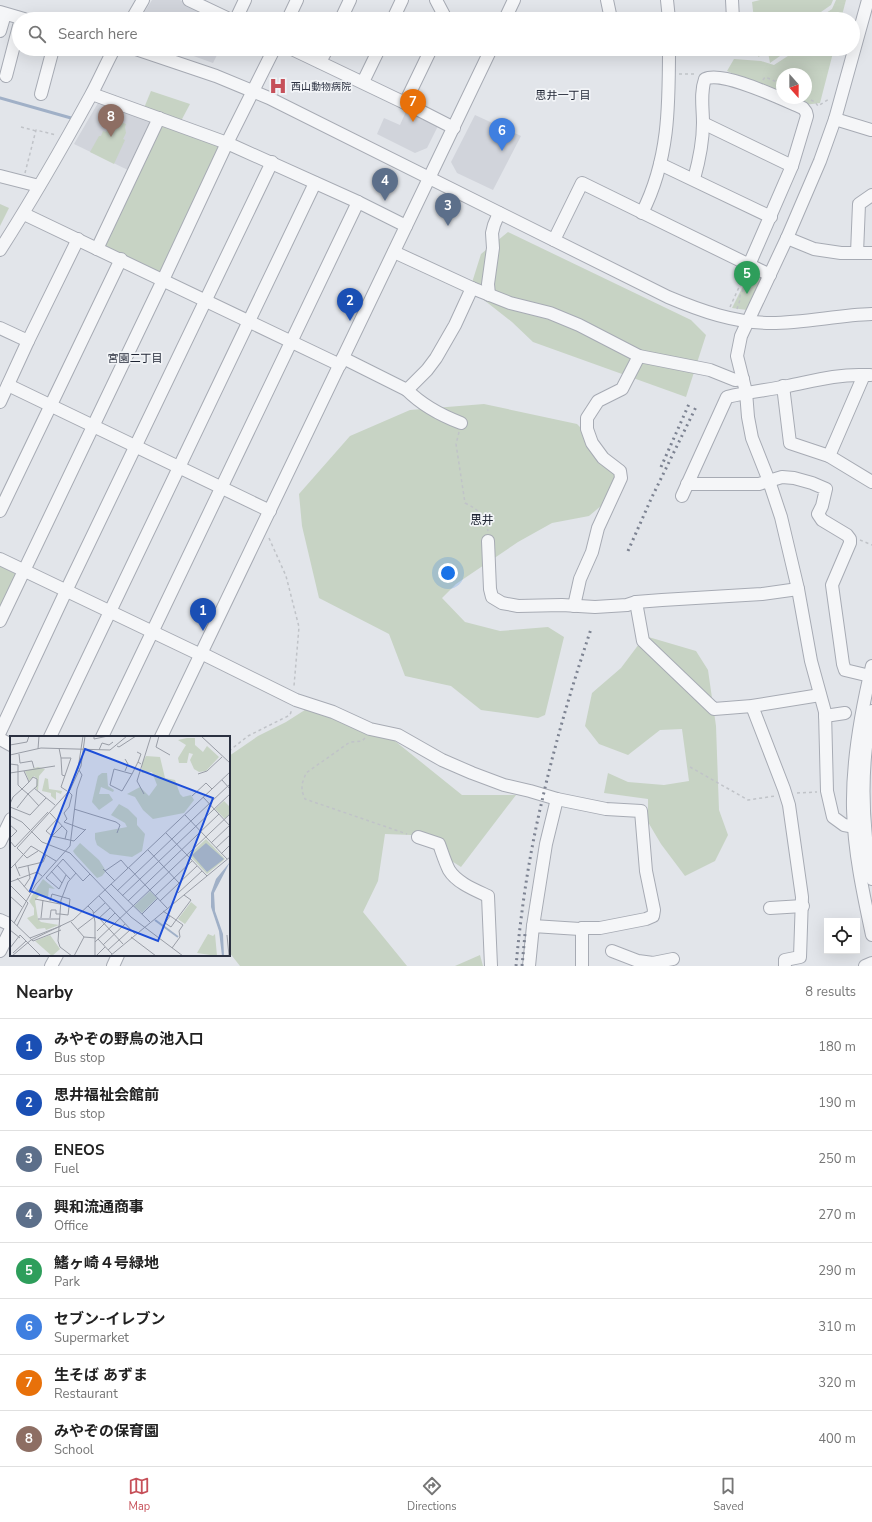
<!DOCTYPE html>
<meta charset="utf-8">
<style>
body{margin:0;font-family:"Nunito Sans","Noto Sans JP",sans-serif;background:#f6f6f6;color:#222}
.controls{position:absolute;right:12px;bottom:12px;display:grid;overflow:hidden;border-radius:0px;box-shadow:0 4px 16px #0002}
.controls button{width:36px;height:36px;display:grid;place-items:center;padding:0;border:0;border-bottom:1px solid #e0e0e0;background:#fff;color:#222;font:20px sans-serif}
.compass{position:absolute;left:776px;top:68px;width:36px;height:36px;border-radius:50%;background:#fff;box-shadow:0 4px 16px #0002;rotate:159deg}
.you{position:absolute;left:448px;top:573px;width:14px;height:14px;margin:-10px;border:3px solid #fff;border-radius:50%;background:#1a73e8;box-shadow:0 0 0 6px #1a73e833}
.badge{display:grid;place-items:center;width:26px;height:26px;border-radius:50%;background:#c65059;color:#fff;font-size:13px;font-weight:700}
.pin{position:absolute;translate:-50% -33px;filter:drop-shadow(0 1px 2px #0008)}
.pin::after{content:'';position:absolute;top:21px;width:14px;height:12px;background:inherit;clip-path:polygon(0 0,100% 0,50% 100%)}
.list{margin:0;padding:0;list-style:none}
h2{display:flex;justify-content:space-between;align-items:center;height:52px;margin:0;padding:0 16px;font-size:17px}
h2 small{font-size:13px;font-weight:400;color:#767676}
.list li{display:grid;grid-template-columns:26px 1fr auto;gap:12px;align-items:center;box-sizing:border-box;height:56px;padding:0 16px;border-top:1px solid #e0e0e0}
.list b{display:block;font-size:15px;white-space:nowrap}
.list p{margin:0;font-size:13px;white-space:nowrap;color:#767676}
.list em{font-size:13px;font-style:normal;color:#767676}
.icon{flex:none;width:22px;height:22px;fill:none;stroke:currentColor;stroke-width:2;stroke-linecap:round;stroke-linejoin:round}
.map{position:relative;flex:none;width:872px;height:966px;overflow:hidden}
.search{position:absolute;background:#fff;box-shadow:0 4px 16px #0002;left:12px;right:12px;top:12px;height:44px;display:flex;align-items:center;gap:10px;box-sizing:border-box;padding:0 14px;border-radius:22px;color:#767676;font-size:15px}
.sheet{height:500px;background:#fff}
nav{display:flex;justify-content:space-around;align-items:center;box-sizing:border-box;height:56px;border-top:1px solid #e0e0e0;background:#fff;font-size:11px;color:#767676}
nav a{display:grid;justify-items:center;gap:2px}
nav .on{color:#c65059}
.map>svg:first-child{display:block}
</style>
<div class="map">
<svg width="872" height="966" viewBox="0 0 872 966">
<rect width="100%" height="100%" fill="#e2e5ea"/>
<!-- built -->
<g fill="#d1d4db">
<path d="M152,0H180L220,19H140Z"/>
<path d="M174,49H220L213,63Z"/>
<path d="M98,103L152,122L130,171L74,144Z"/>
<path d="M408,107L440,122L427,148L415,153L377,134L384,118L400,125Z"/>
<path d="M475,115L521,136L493,190L457,173L451,162Z"/>
</g>
<!-- green -->
<g fill="#c7d3c4">
<path d="M760,0H833L831,5L811,19H754L752,2Z"/>
<path d="M836,0H846L841,19H817L832,9Z"/>
<path d="M760,49H790L770,63L768,52L758,57Z"/>
<path d="M803,49H834L820,103L804,105L789,98H806V74H782V95L727,71L734,59L761,61L774,65L791,54H800Z"/>
<path d="M151,91L190,104L181,121L144,108Z"/>
<path d="M110,107L122,112L121,115L124,117L121,122L126,124L125,127L126,133L123,139L125,140L114,164L90,152L99,136H101L103,131L106,132L111,121L108,119L112,112L109,111Z"/>
<path d="M160,125L221,147L162,272L157,273L106,248L104,244Z"/>
<path d="M0,204L9,208L0,226Z"/>
<path d="M508,232L691,320L706,335L686,397L533,342L512,322L470,289L481,254Z"/>
<path d="M751,270L761,274L763,280L747,310L732,308Z"/>
<path d="M484,404L577,424L608,456L620,490L589,516L552,523L518,542L456,584L442,598L465,622L500,631L548,627L564,637L545,715L538,718L481,710L451,686L405,676L389,634L319,598L302,526L299,494L350,436L410,410Z"/>
<path d="M0,566L16,574L0,609Z"/>
<path d="M645,636L696,651L708,670L716,726L719,810L728,835L715,861L685,876L661,844L648,822V799L604,793L608,773L628,782L664,785L689,781L682,729L660,730L628,755L599,744L585,726L592,693L621,668Z"/>
<path d="M308,708L390,737L462,795H516L461,867L411,835L385,834L378,881L363,912L407,966H240L229,952V756L258,736L286,722Z"/>
<path d="M480,955L483,966H455Z"/>
</g>
<g fill="none" stroke-linecap="round" stroke-linejoin="round">
<!-- stream -->
<path stroke="#a0b0c7" stroke-width="3" d="M0,98L71,118"/>
<!-- minor casing -->
<g stroke="#a7abb4" stroke-width="14">
<g id="minor">
<path d="M189,0L229,19"/>
<path d="M436,0L446,19"/>
<path d="M607,0L611,19"/>
<path d="M667,0L669,19"/>
<path d="M732,0L733,19"/>
<path d="M0,12L24,19"/>
<path d="M132,19L143,0"/>
<path d="M236,19L245,0"/>
<path d="M288,19L297,0"/>
<path d="M341,19L350,0"/>
<path d="M393,19L402,0"/>
<path d="M505,19L514,0"/>
<path d="M0,31L5,14"/>
<path d="M136,49L216,76L269,98L668,297C701,311 735,323 771,323C805,323 838,315 872,314"/>
<path d="M292,49L405,103L454,128"/>
<path d="M320,62L327,49"/>
<path d="M6,76L19,26"/>
<path d="M363,82L379,49"/>
<path d="M41,94L53,49"/>
<path d="M92,94L227,143L358,202L406,226"/>
<path d="M405,103L431,49"/>
<path d="M835,119L871,130H872"/>
<path d="M703,123L792,166"/>
<path d="M660,164L771,217"/>
<path d="M0,176L39,186"/>
<path d="M694,179C699,161 703,142 703,123C703,108 700,93 705,79C723,70 783,100 803,108L806,112L807,116L792,166L749,265"/>
<path d="M642,213C669,160 669,107 669,49"/>
<path d="M24,214L340,365"/>
<path d="M787,238L814,249L841,253H872"/>
<path d="M554,240L582,183L770,275"/>
<path d="M97,249L159,118"/>
<path d="M0,250C32,200 62,148 91,95C99,80 106,64 114,49"/>
<path d="M394,252L472,288L510,303L550,313L579,325L639,356L710,370L735,380L743,379"/>
<path d="M857,253L859,204L872,195"/>
<path d="M489,295L488,284L493,248L492,233L494,225L499,213"/>
<path d="M0,328L28,341"/>
<path d="M343,358L407,390L427,370L436,358L455,325L472,288"/>
<path d="M8,385L270,511"/>
<path d="M783,386L790,443L829,456L872,482"/>
<path d="M407,390C423,406 440,415 461,423"/>
<path d="M0,402L28,341L78,239"/>
<path d="M829,456L864,375H870"/>
<path d="M687,484H759L782,477L794,478L812,483L826,489L822,506L818,514L822,520L847,535L850,539V543L832,585L843,664L845,670L870,676"/>
<path d="M682,496L727,397C747,392 768,390 788,386C813,381 838,374 864,375"/>
<path d="M0,511L121,259"/>
<path d="M488,541L490,589L492,597L502,603L518,606L562,605L595,607L627,605L636,602L662,600L762,594L798,589"/>
<path d="M0,559L201,655"/>
<path d="M636,602L643,641L714,709L752,706L820,695"/>
<path d="M574,606L580,579L592,552L598,528L621,478L620,471L603,458L592,443L587,429V418L598,401L622,389L639,356"/>
<path d="M0,621L163,280L227,143L274,49"/>
<path d="M201,653L296,700L333,712L370,729L398,735L442,760L472,773L504,785L530,791L557,799L606,809L641,811L646,871L654,910L653,916L646,919L600,928H582L580,929L533,926L529,966"/>
<path d="M872,666C861,712 852,761 853,808C854,851 863,893 872,935"/>
<path d="M752,706L784,789L789,805L802,897L800,957L785,960V966"/>
<path d="M872,711C860,765 862,825 872,879"/>
<path d="M825,716L845,713"/>
<path d="M0,732L66,591L272,162"/>
<path d="M50,737L315,183"/>
<path d="M102,737L358,202"/>
<path d="M161,737L491,49"/>
<path d="M0,739L11,745"/>
<path d="M855,827L844,825L833,817L827,791L825,712L811,661L798,589L781,517L769,481L752,438L748,417L746,392L737,356L741,336L787,238L820,161L835,119L868,0"/>
<path d="M418,837L439,844C442,852 445,862 449,870C457,883 475,890 488,896L491,966"/>
<path d="M0,842L11,819"/>
<path d="M770,908L803,906"/>
<path d="M0,920L11,925"/>
<path d="M533,926L546,844L557,799"/>
<path d="M0,951L11,929"/>
<path d="M612,951L638,961L653,963L673,959"/>
<path d="M51,966L57,955"/>
<path d="M113,966L118,955"/>
<path d="M582,966V928"/>
<path d="M865,966L872,963"/>
</g>
</g>
<!-- path -->
<g stroke="#c0c3c8" stroke-width="1.5" stroke-dasharray="3 3" stroke-linecap="butt">
<path d="M679,74H695"/>
<path d="M763,80L765,77L782,84"/>
<path d="M811,100L815,102L818,106L829,99"/>
<path d="M21,127L36,131"/>
<path d="M25,173L36,130L56,135"/>
<path d="M730,307L745,274"/>
<path d="M737,309L740,300V296L746,284L750,283L755,279"/>
<path d="M459,432L456,444L465,503C479,510 485,515 488,531"/>
<path d="M269,538L286,576L299,627L294,686"/>
<path d="M860,540L872,545"/>
<path d="M365,738L362,741L350,742L306,773L302,784V791L305,799L407,834"/>
<path d="M229,751L248,736L290,715L292,709"/>
<path d="M690,767L748,800L775,796"/>
<path d="M797,793L817,792"/>
</g>
<!-- minor -->
<use href="#minor" stroke="#f5f6f8" stroke-width="12"/>
<!-- rail -->
<g stroke="#7d8392" stroke-width="3" stroke-dasharray="2 4" stroke-linecap="butt">
<path d="M661,467L689,404"/>
<path d="M628,551L651,499L696,407"/>
<path d="M516,966C521,911 529,855 542,801C555,743 572,686 591,629"/>
<path d="M522,966L525,934"/>
</g>
</g>
<!-- icons -->
<defs>
<g id="hospital-bare" transform="scale(1.38)"><path d="M-5-5h3v3.5h4V-5h3V5h-3V1.5h-4V5h-3Z" fill="#c65059" stroke="#f2f4f7" stroke-width="2.5" paint-order="stroke"/></g>
</defs>
<g fill-rule="evenodd">
<use href="#hospital-bare" x="278" y="86"/>
</g>
<g text-anchor="middle" stroke-width="3.5" stroke-linejoin="round" paint-order="stroke">
<!-- poi labels -->
<g font-size="10" fill="#2b3141" stroke="#f2f4f7" text-anchor="start">
<text x="291" y="90">西山動物病院</text>
</g>
<!-- neighbourhood labels -->
<g font-size="11" fill="#1d2332" stroke="#f2f4f7">
<text x="563" y="99">思井一丁目</text>
<text x="135" y="362">宮園二丁目</text>
</g>
<!-- quarter labels -->
<g font-size="12" fill="#1d2332" stroke="#f2f4f7">
<text x="482" y="524">思井</text>
</g>
</g>
<!-- overview -->
<g transform="translate(10 736)">
<rect width="220" height="220" fill="#e2e5ea"/>
<path d="M177,2H185V9L193,16L197,10L209,21L196,35L189,36L184,33L180,24L183,18L179,17L177,27H169L168,22L176,9L168,4ZM136,20L150,21L155,42L165,44L170,58L173,61L181,59L184,64L174,77L143,83L133,74L125,61L117,58L130,51L139,60L147,49L142,36L132,37V27ZM28,31L35,33L29,40L28,55L26,52L27,43L24,40L19,45L15,35ZM92,37H97L98,50L104,54L103,56L91,51L89,58H99L103,64L89,74L82,66L88,40ZM35,42L38,43L39,53L52,55L51,58L46,56V64L41,60V57L32,55ZM214,65L220,71V78L215,83L205,73ZM109,68L118,73L127,82V89L135,98L132,115L122,121L100,118L87,109L85,103V97L117,91L115,87L101,79ZM196,103L215,123L197,138L179,119ZM204,116L210,121L197,136L192,130ZM70,107L89,124L96,135L92,140L87,142L65,118L63,115ZM33,143L45,153L39,152L38,162L29,160L25,165L28,183L31,186L49,189L36,194L35,192L27,193L17,182L24,179V172L19,165L23,160L19,164ZM140,155L147,162L132,177L124,170ZM181,166L187,171L175,188L168,183ZM198,198L203,200L205,198L207,220L187,217ZM40,199L50,213L42,220L25,205Z" fill="#c7d3c4" fill-rule="evenodd"/>
<path d="M196,107L214,123L197,136L182,119ZM220,126L204,157L205,175L213,198L214,220H212L209,195L201,171V157L206,143Z" fill="#a0b0c7"/>
<path fill="none" stroke="#a0b0c7" stroke-width="2" d="M145,184L168,201"/>
<path fill="none" stroke="#999da6" stroke-width="1" d="M38,0H55M84,0V3L98,0M149,0L146,11L160,19M191,0L220,27M0,9L17,6L19,0M107,10L109,11L126,0M49,12L51,22H61L51,51L57,55M28,13L29,0M89,14L92,7L99,9L103,6M127,16L131,18L128,26M9,18L10,27L22,25L24,32M0,19L31,12L100,14L117,0M51,22L52,39L55,40M115,23L118,28L115,35M0,28L8,29V49L12,53L18,58L27,50V43L23,41L19,46L12,53L3,61L0,68M68,33L73,0M14,35L19,46M0,37L45,30M122,38L112,55L100,49L104,33L122,38L128,26L131,28M188,38L197,35L212,21M212,44L220,53M24,52L45,69M59,56L62,59L59,71L54,77L57,83L54,86L75,94M134,58L127,45L141,0M182,60L196,47L202,53M193,61L220,90M0,71L20,79L36,62M7,72L18,58L29,70M64,73L106,86L110,89L107,97M40,77L57,95L55,103M175,79L217,123M0,80L12,86L32,106L60,117L121,181L173,220M47,83L36,95L42,100L52,90M0,89L7,95L0,102M156,97L197,140M42,100L64,105L76,93M0,105L5,111L38,76M201,107L220,89M206,112L220,99M138,114L169,147M28,115L17,122L7,112L60,54L71,30L75,0M211,118L220,109M53,123L36,142L49,153L56,139M53,123L73,145L80,138M5,128L21,110L46,125M47,129L60,143M8,132L33,126L36,119M119,132L157,172M0,133L5,128L10,140M93,133L105,145M41,135L52,147M95,135L111,124L118,132M7,142L20,157M0,146L27,136L32,140M101,148L140,186M0,149L18,167L7,190M14,151L20,142L18,130M107,155L220,48M168,157L192,135M0,160L12,171M89,160L125,198M112,160L220,58M145,160L182,125M25,163L50,168M40,165L42,158L60,163L58,179L50,178M118,165L209,78M150,165L187,130M78,170L83,175L85,186V220M153,175L166,184M84,177L95,167M132,178L148,162M160,180L155,187L161,191L166,184M31,182L33,164M40,182L41,174H46V178H50M89,182L113,208M0,183L23,205L51,194M28,183H50M88,183L100,172M61,186L74,201M4,187L26,148L60,110L67,53L72,39L69,34M0,194L10,202M67,194L84,181M87,195L105,177M217,199L219,220M121,201L146,220M20,202L51,190M88,203L102,218M85,206L220,78M93,209L115,188M0,212L10,199L31,220M162,212L170,201L169,195L173,189L166,184L181,164L174,159M98,214L120,194M3,217L16,205M2,220L21,204L63,184L220,36M62,220L50,211L48,205L51,164L58,146L66,137M64,220L74,201L86,202M86,220L95,211M100,220L220,121"/>
<path fill="#1d4ed8" fill-opacity="0.15" stroke="#1d4ed8" stroke-width="2" d="M75,13L203,62L148,205L20,155Z"/>
<rect width="220" height="220" fill="none" stroke="#2b3141" stroke-width="2"/>
</g>
</svg>
<div class="controls">
<button><svg class="icon" aria-label="locate" viewBox="0 0 24 24"><circle cx="12" cy="12" r="6"/><path d="M12 2v4M12 18v4M2 12h4M18 12h4"/></svg></button>
</div>
<svg class="compass" viewBox="-18 -18 36 36"><path d="M0-13l5 13h-10z" fill="#e53935"/><path d="M0 13l5-13h-10z" fill="#767676"/></svg>
<div class="you"></div>
<div class="pin badge" style="left:203px;top:631px;background:#1a4fb4">1</div>
<div class="pin badge" style="left:350px;top:321px;background:#1a4fb4">2</div>
<div class="pin badge" style="left:448px;top:226px;background:#5c6f8a">3</div>
<div class="pin badge" style="left:385px;top:201px;background:#5c6f8a">4</div>
<div class="pin badge" style="left:747px;top:294px;background:#2e9e5b">5</div>
<div class="pin badge" style="left:502px;top:151px;background:#3f7fe0">6</div>
<div class="pin badge" style="left:413px;top:122px;background:#e8710a">7</div>
<div class="pin badge" style="left:111px;top:137px;background:#8d6e63">8</div>
<div class="search"><svg class="icon" aria-label="search" viewBox="0 0 24 24"><circle cx="10" cy="10" r="6"/><path d="M15 15l6 6"/></svg>Search here</div>
</div>
<section class="sheet">
<h2>Nearby<small>8 results</small></h2>
<ul class="list">
<li><span class="badge" style="background:#1a4fb4">1</span><div><b>みやぞの野鳥の池入口</b><p>Bus stop</p></div><em>180 m</em></li>
<li><span class="badge" style="background:#1a4fb4">2</span><div><b>思井福祉会館前</b><p>Bus stop</p></div><em>190 m</em></li>
<li><span class="badge" style="background:#5c6f8a">3</span><div><b>ENEOS</b><p>Fuel</p></div><em>250 m</em></li>
<li><span class="badge" style="background:#5c6f8a">4</span><div><b>興和流通商事</b><p>Office</p></div><em>270 m</em></li>
<li><span class="badge" style="background:#2e9e5b">5</span><div><b>鰭ヶ崎４号緑地</b><p>Park</p></div><em>290 m</em></li>
<li><span class="badge" style="background:#3f7fe0">6</span><div><b>セブン-イレブン</b><p>Supermarket</p></div><em>310 m</em></li>
<li><span class="badge" style="background:#e8710a">7</span><div><b>生そば あずま</b><p>Restaurant</p></div><em>320 m</em></li>
<li><span class="badge" style="background:#8d6e63">8</span><div><b>みやぞの保育園</b><p>School</p></div><em>400 m</em></li>
</ul>
</section>
<nav>
<a class="on"><svg class="icon" aria-label="map" viewBox="0 0 24 24"><path d="M3 6l6-2 6 2 6-2v14l-6 2-6-2-6 2zM9 4v14M15 6v14"/></svg>Map</a>
<a><svg class="icon" aria-label="directions" viewBox="0 0 24 24"><path d="M12 3l9 9-9 9-9-9zM9 14v-3h6M13 9l2 2-2 2"/></svg>Directions</a>
<a><svg class="icon" aria-label="saved" viewBox="0 0 24 24"><path d="M7 4h10v16l-5-4-5 4z"/></svg>Saved</a>
</nav>
